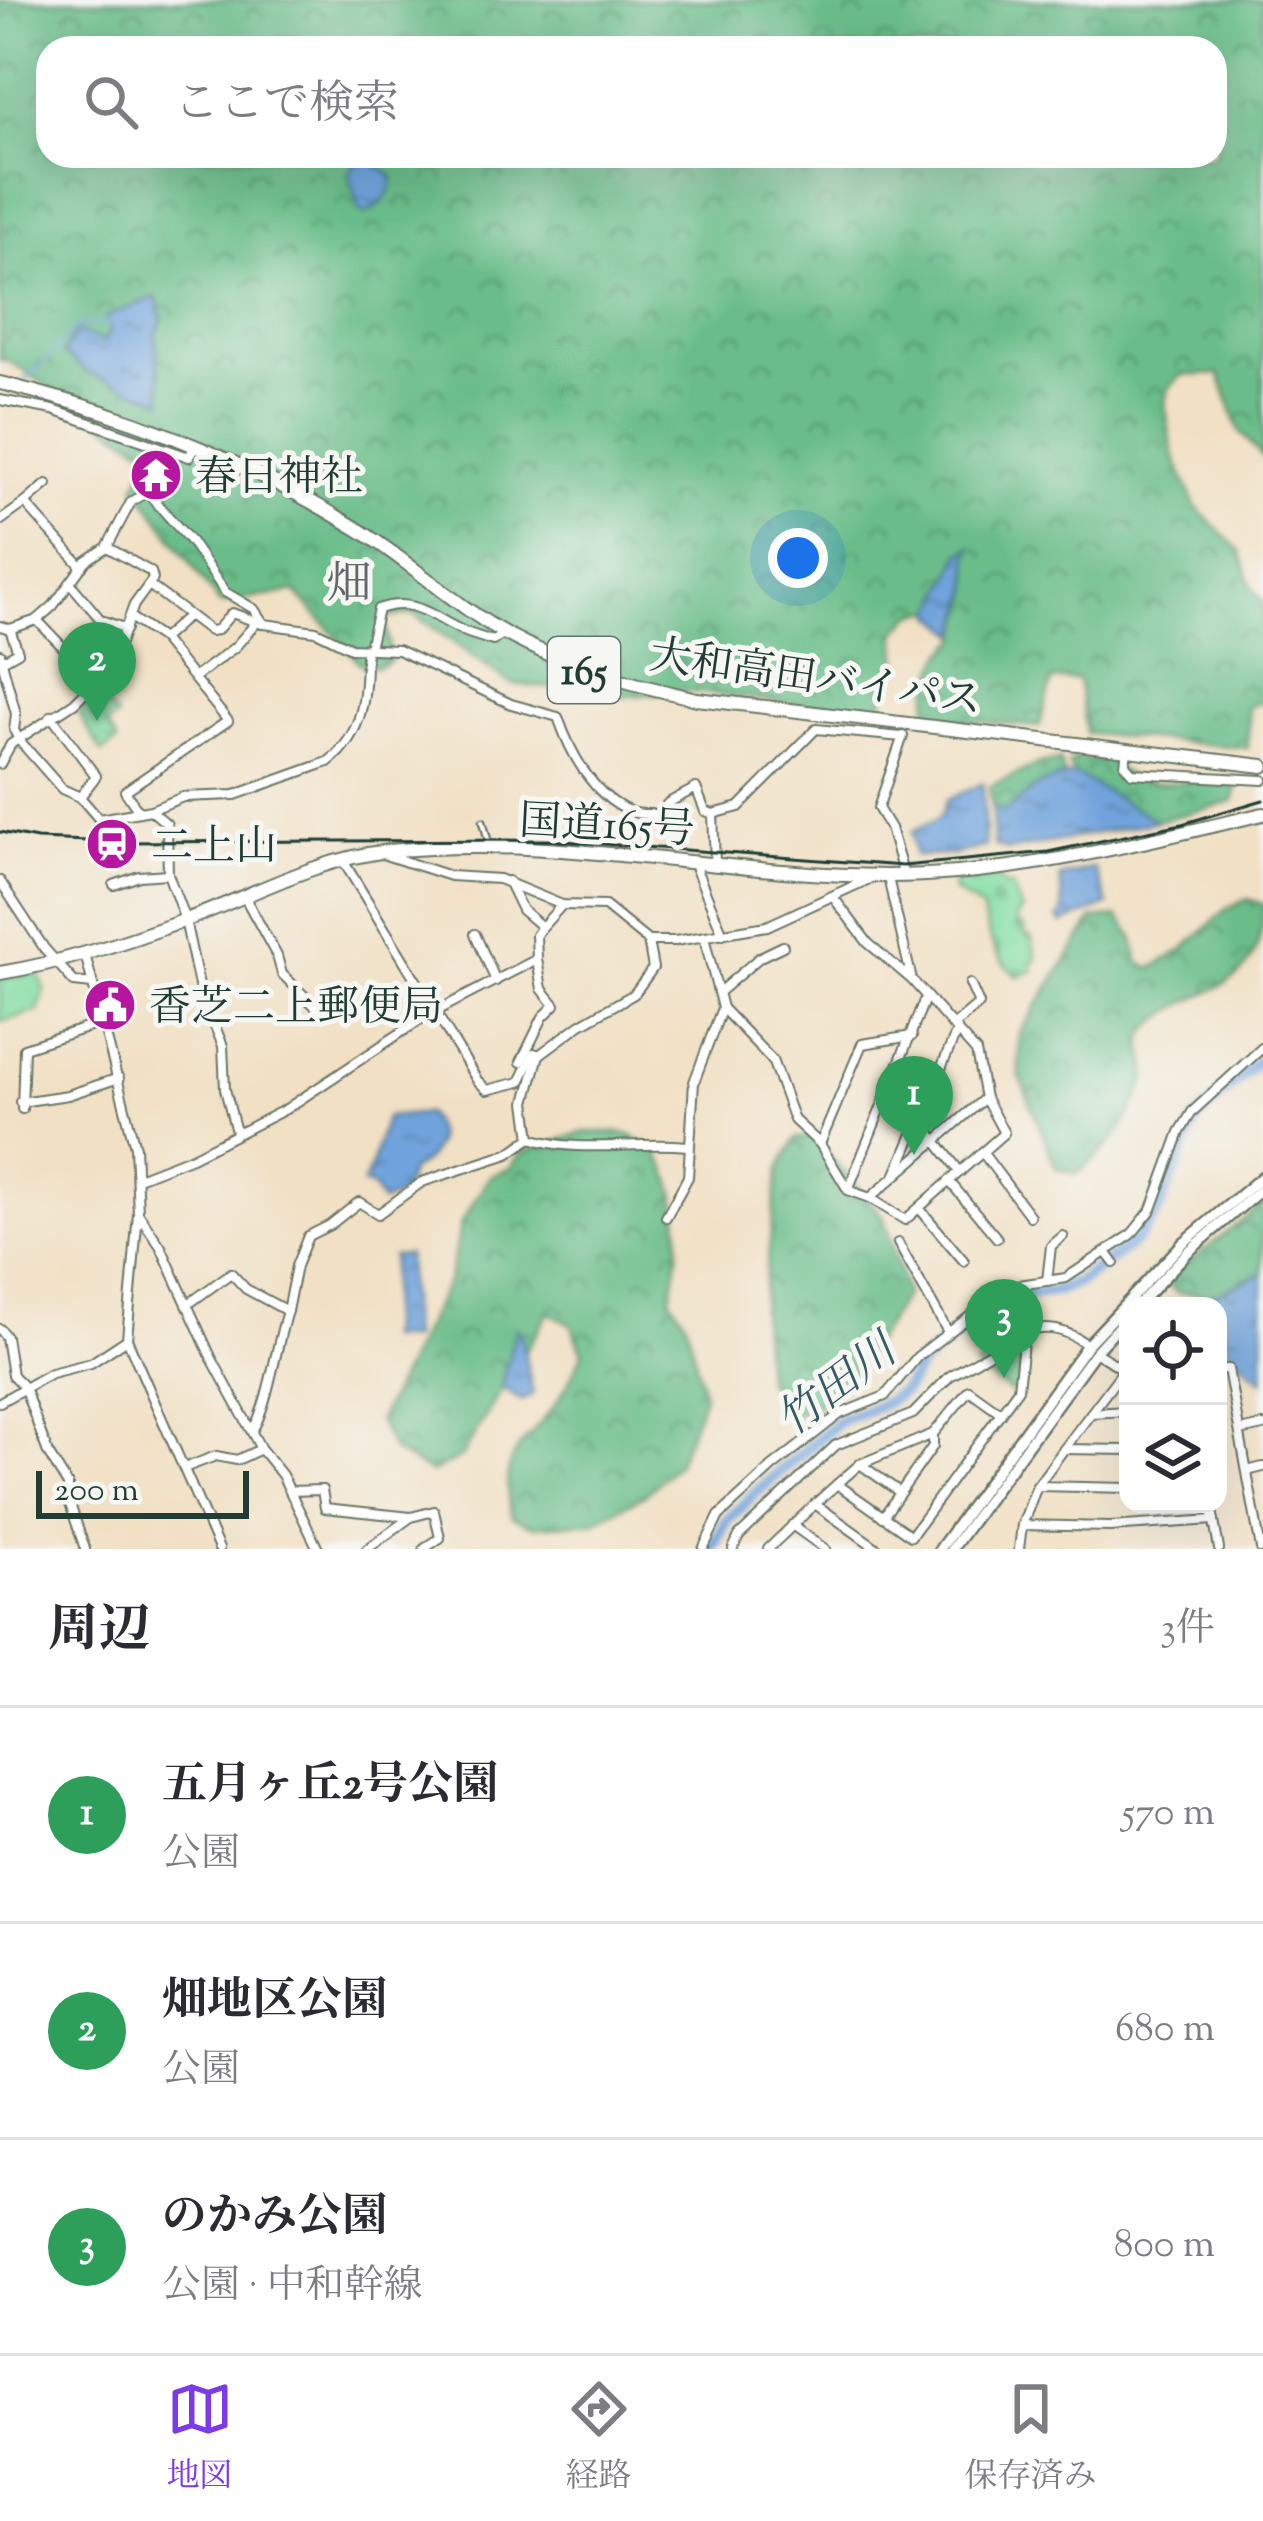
<!DOCTYPE html>
<html lang="ja">
<meta charset="utf-8">
<style>
body{margin:0;font-family:"Sorts Mill Goudy","Noto Serif JP",serif;background:#f2f2f3;color:#2b2b33}
.controls{position:absolute;right:36px;bottom:36px;display:grid;overflow:hidden;border-radius:24px;box-shadow:0 12px 48px #0002}
.controls button{width:108px;height:108px;display:grid;place-items:center;padding:0;border:0;border-bottom:3px solid #e1e1e2;background:#fff;color:#2b2b33;font:60px sans-serif}
.scale{position:absolute;left:36px;bottom:30px;width:213px;box-sizing:border-box;padding-left:12px;border:6px solid #1f3d34;border-top:0;font-size:33px;line-height:42px;white-space:nowrap;color:#1f3d34;-webkit-text-stroke:9px #f6f6f2;paint-order:stroke}
.you{position:absolute;left:798px;top:558px;width:42px;height:42px;margin:-30px;border:9px solid #fff;border-radius:50%;background:#1a73e8;box-shadow:0 0 0 18px #1a73e833}
.badge{display:grid;place-items:center;width:78px;height:78px;border-radius:50%;background:#7c3aed;color:#fff;font-size:39px;font-weight:700}
.pin{position:absolute;translate:-50% -99px;filter:drop-shadow(0 3px 6px #0008)}
.pin::after{content:'';position:absolute;top:63px;width:42px;height:36px;background:inherit;clip-path:polygon(0 0,100% 0,50% 100%)}
.list{margin:0;padding:0;list-style:none}
h2{display:flex;justify-content:space-between;align-items:center;height:156px;margin:0;padding:0 48px;font-size:51px}
h2 small{font-size:39px;font-weight:400;color:#7c7c81}
.list li{display:grid;grid-template-columns:78px 1fr auto;gap:36px;align-items:center;box-sizing:border-box;height:216px;padding:0 48px;border-top:3px solid #e1e1e2}
.list b{display:block;font-size:45px;white-space:nowrap}
.list p{margin:0;font-size:39px;white-space:nowrap;color:#7c7c81}
.list em{font-size:39px;font-style:normal;color:#7c7c81}
.icon{flex:none;width:66px;height:66px;fill:none;stroke:currentColor;stroke-width:2;stroke-linecap:round;stroke-linejoin:round}
.map{position:relative;flex:none;width:1263px;height:1549px;overflow:hidden}
.search{position:absolute;background:#fff;box-shadow:0 12px 48px #0002;left:36px;right:36px;top:36px;height:132px;display:flex;align-items:center;gap:30px;box-sizing:border-box;padding:0 42px;border-radius:36px;color:#7c7c81;font-size:45px}
.sheet{height:804px;background:#fff}
nav{display:flex;justify-content:space-around;align-items:center;box-sizing:border-box;height:168px;border-top:3px solid #e1e1e2;background:#fff;font-size:33px;color:#7c7c81}
nav a{display:grid;justify-items:center;gap:6px}
nav .on{color:#7c3aed}
.map>svg:first-child{display:block}
</style>
<div class="map">
<svg width="1263" height="1549" viewBox="0 0 1263 1549">
<defs>
<pattern id="forest-crowns" width="20" height="18" patternUnits="userSpaceOnUse" patternTransform="scale(3)"><rect width="20" height="18" fill="#6bbd8a"/><path d="M2 6a3 3 0 1 1 6 0M12 15a3 3 0 1 1 6 0" fill="none" stroke="#579b72"/></pattern>
<pattern id="cemetery-stones" width="16" height="16" patternUnits="userSpaceOnUse" patternTransform="scale(3)"><rect width="16" height="16" fill="#84dea4"/><path d="M2 7V4a2 2 0 0 1 4 0v3zM10 15v-3a2 2 0 0 1 4 0v3z" fill="#72bf8e"/></pattern>
<pattern id="park-crowns" width="20" height="18" patternUnits="userSpaceOnUse" patternTransform="scale(3)"><rect width="20" height="18" fill="#84dea4"/><path d="M2 6a3 3 0 1 1 6 0M12 15a3 3 0 1 1 6 0" fill="none" stroke="#72bf8e"/></pattern>
<pattern id="water-ripples" width="26" height="14" patternUnits="userSpaceOnUse" patternTransform="scale(3)"><rect width="26" height="14" fill="#70a3dc"/><path d="M2 4q2-2 4 0t4 0M15 11q2-2 4 0t4 0" fill="none" stroke="#5b86b3"/></pattern>
</defs>
<rect width="100%" height="100%" fill="#f6f6f2"/>
<filter id="ink" filterUnits="userSpaceOnUse"><feTurbulence type="fractalNoise" baseFrequency=".00833" numOctaves="2"/><feDisplacementMap in="SourceGraphic" scale="24" xChannelSelector="R" yChannelSelector="G"/><feConvolveMatrix kernelMatrix="1 2 1 2 8 2 1 2 1" color-interpolation-filters="sRGB"/></filter>
<filter id="wash" filterUnits="userSpaceOnUse"><feTurbulence type="fractalNoise" baseFrequency=".004" numOctaves="4" result="noise"/><feDisplacementMap in="SourceGraphic" scale="48" xChannelSelector="R" yChannelSelector="G"/><feGaussianBlur stdDeviation="2.7" result="paint"/><feColorMatrix in="noise" values="0 0 0 0 0 0 0 0 0 0 0 0 0 0 0 0 0 1.4 0 .05"/><feComposite in="paint" operator="in"/></filter>
<g filter="url(#wash)">
<rect width="100%" height="100%" fill="#f1e0c4"/>
<!-- forest -->
<g fill="url(#forest-crowns)" stroke="#457d5f" stroke-width="3" fill-rule="evenodd">
<path d="M0,0H1263V458L1239,430L1219,374L1182,375L1169,388L1165,404L1173,453L1196,507L1240,551L1252,588L1263,601V702L1248,706V748L1086,733L1078,679L1052,680L1039,727L928,717C926,690 936,655 959,639C960,619 972,600 971,579C970,566 966,562 970,549L961,553L935,610L914,614L896,633L899,664L883,700L884,713L684,691L628,696L511,684L414,614L385,617L391,661L377,667L361,664L295,591L220,604L136,486L150,453L7,360H0ZM48,48H1215V156H48ZM162,319L155,336L163,399L104,342L111,328Z"/>
<path d="M1077,758L1109,761C1153,805 1189,767 1237,788L1233,802L1157,821L1074,774L1068,764Z"/>
<path d="M1060,760L1064,777C1055,780 1042,783 1035,788C1022,797 1018,806 1002,813L992,806L989,787L1036,765Z"/>
<path d="M1248,899L1263,904C1263,998 1205,978 1152,1026C1133,1043 1149,1058 1147,1078C1147,1079 1141,1094 1140,1095C1123,1133 1109,1149 1076,1174L1056,1168L1019,1074V1034L1093,919L1118,917L1133,936L1139,963L1152,968L1184,949L1229,907Z"/>
<path d="M585,1132C599,1133 618,1130 632,1136C688,1157 684,1251 670,1298L686,1321L704,1396L676,1465L644,1495L593,1522L534,1526L512,1517C494,1448 529,1447 560,1397C569,1384 575,1367 583,1353L572,1325L549,1312L461,1457L431,1473L393,1451L378,1421L449,1278L461,1223L490,1176L509,1169L521,1153Z"/>
<path d="M796,1138H814L883,1216L906,1294C882,1329 832,1425 782,1413L765,1377L761,1310L779,1170Z"/>
<path d="M1263,1204V1273L1212,1295L1177,1293L1170,1286L1173,1275Z"/>
</g>
<!-- cemetery -->
<path fill="url(#cemetery-stones)" stroke="#528e6c" stroke-width="3" d="M973,877L998,879L1008,888L1012,886L1022,911L1017,915V927L1023,926L1026,937H1031L1037,959L1032,963L1033,971L1018,976C993,957 988,936 982,909L954,892V878Z"/>
<!-- park -->
<g fill="url(#park-crowns)" stroke="#528e6c" stroke-width="3">
<path d="M93,690L117,717L107,725L117,742L102,752L77,711L88,702L85,697Z"/>
<path d="M1015,1344L1021,1347L1017,1388L1012,1393L975,1367Z"/>
</g>
<!-- pitch -->
<path fill="#84dea4" stroke="#528e6c" stroke-width="3" d="M38,973L45,989L38,1011L0,1022V979Z"/>
<!-- water -->
<g fill="url(#water-ripples)" stroke="#487088" stroke-width="3">
<path d="M368,159L393,177C393,193 379,209 364,213L359,210L349,174L353,166Z"/>
<path d="M156,297L162,319L155,336L163,400L87,373L63,353L77,331L104,342L110,328L105,317Z"/>
<path d="M971,547C966,562 971,571 970,586C968,604 961,618 959,635L935,615V610L961,553Z"/>
<path d="M1074,774L1157,821L1008,851L994,845L992,806L1002,812C1018,806 1022,797 1034,788C1045,781 1062,778 1074,774Z"/>
<path d="M983,783L985,846L952,855L915,856L912,832L941,817L947,800Z"/>
<path d="M1094,868L1108,905L1062,924L1058,919L1063,912L1060,877Z"/>
<path d="M426,1113C447,1138 434,1157 410,1171C405,1191 401,1198 381,1202L372,1187L363,1184C376,1164 375,1137 387,1117Z"/>
<path d="M407,1255L411,1339H387L392,1256Z"/>
<path d="M1263,1273V1381L1228,1349L1218,1332V1306H1214L1212,1295Z"/>
<path d="M516,1328L520,1331L533,1394L521,1401L501,1387Z"/>
</g>
<g fill="none" stroke-linecap="round" stroke-linejoin="round">
<!-- stream -->
<path stroke="#70a3dc" stroke-width="3" d="M21,385L79,325L110,324"/>
<!-- river -->
<path stroke="#70a3dc" stroke-width="12" d="M712,1549L727,1521L754,1494L840,1420L883,1404L904,1390L919,1366L935,1351L1013,1297L1058,1291L1077,1283L1135,1241L1158,1210L1195,1121L1263,1056"/>
</g>
</g>
<g filter="url(#ink)">
<g fill="none" stroke-linecap="round" stroke-linejoin="round">
<!-- pedestrian casing -->
<g stroke="#687666" stroke-width="9">
<path id="pedestrian" d="M483,821L489,844"/>
</g>
<!-- minor casing -->
<g stroke="#687666" stroke-width="12">
<g id="minor">
<path d="M0,400L53,410L189,457L195,445"/>
<path d="M25,503L47,484"/>
<path d="M0,521L25,503L82,567"/>
<path d="M70,583L101,620L126,629"/>
<path d="M149,585L210,631L217,630L232,613L262,624"/>
<path d="M130,617L162,639L228,721L125,791L139,812"/>
<path d="M37,620L96,682"/>
<path d="M0,626L10,629L37,620L53,606L86,561L107,547L131,502L147,492L191,542L225,592L254,609L264,624L316,631L351,648L398,650L511,704L558,717C570,752 592,795 629,811C637,815 650,814 659,814L668,803L696,788L705,811L713,814L739,807L816,729L902,737"/>
<path d="M162,639L188,616"/>
<path d="M369,648L378,609C415,596 432,617 463,631C473,635 483,638 493,641L504,633"/>
<path d="M0,654L16,714L14,730L19,740L62,789L80,797L99,819L151,810L183,797L235,795L328,762C365,733 366,693 366,650"/>
<path d="M2,661L18,652L10,629"/>
<path d="M196,676L235,647L257,622"/>
<path d="M51,716L96,776L80,797"/>
<path d="M903,736L878,808L890,828L904,876"/>
<path d="M1127,749L1125,765L1132,773L1263,780"/>
<path d="M0,764L11,744L74,703L106,671L114,659L134,605L153,579L151,572L107,547"/>
<path d="M152,811L167,824L168,874L185,920L200,990L223,1046L225,1089L236,1132"/>
<path d="M713,814L715,863"/>
<path d="M379,853L450,876L499,879L562,905L605,906L648,941H675L767,926L869,879"/>
<path d="M342,859L477,1080L487,1090L520,1082L534,1053L539,1055"/>
<path d="M693,862L723,934"/>
<path d="M0,881L44,948L74,982L92,984"/>
<path d="M114,885L139,876L168,874"/>
<path d="M244,896L277,956L282,974L323,1014L346,1000"/>
<path d="M833,897L868,943L912,980L888,878"/>
<path d="M543,926L562,905"/>
<path d="M475,934L496,981"/>
<path d="M85,954L135,1147L138,1213L127,1339L219,1549"/>
<path d="M719,992L760,957L783,946"/>
<path d="M722,1008L772,1060L794,1120L819,1143"/>
<path d="M953,1026L979,1004L970,984"/>
<path d="M912,1036L862,1044L820,1144L848,1190L870,1198L905,1220L1004,1133L985,1098L976,1052L912,980"/>
<path d="M521,1062L543,1017L555,1005L542,989L537,959"/>
<path d="M20,1102L68,1095L119,1078"/>
<path d="M885,1104L920,1120L960,1172"/>
<path d="M22,1109L24,1048L102,1023"/>
<path d="M531,1138C581,1155 635,1140 688,1146"/>
<path d="M982,1152L1030,1216"/>
<path d="M896,1174L957,1031"/>
<path d="M138,1178L192,1157L286,1109L423,1018L537,959L536,935L542,927L522,910L508,881"/>
<path d="M949,1181L997,1238"/>
<path d="M848,1190L926,996"/>
<path d="M870,1198L985,1098"/>
<path d="M919,1208L964,1261"/>
<path d="M138,1213L161,1247L211,1357L261,1449"/>
<path d="M666,1217L688,1177L694,1082L722,1008L704,937"/>
<path d="M898,1243L948,1332"/>
<path d="M1106,1252L1114,1263"/>
<path d="M1047,1281L1051,1246L1063,1236"/>
<path d="M187,1305L231,1273L246,1289L287,1311C277,1342 268,1406 253,1429"/>
<path d="M287,1311L296,1266L308,1236L330,1225L359,1202L378,1214L422,1182L508,1154L531,1138L526,1102L539,1055L581,1024L634,994L653,968L648,941"/>
<path d="M0,1329L6,1337L12,1375L24,1387L48,1453L68,1485V1498L85,1549"/>
<path d="M1095,1352L1128,1372"/>
<path d="M1218,1369H1228L1261,1549"/>
<path d="M0,1402L51,1373L91,1363L126,1340"/>
<path d="M1128,1411L1091,1413L1064,1449L1128,1450"/>
<path d="M1091,1413L1128,1364"/>
<path d="M1240,1431L1263,1426"/>
<path d="M1064,1449L1037,1486L1128,1488"/>
<path d="M860,1464L898,1491"/>
<path d="M184,1468L216,1456L237,1460L261,1449L282,1475L318,1549"/>
<path d="M1247,1471L1263,1467"/>
<path d="M837,1484L860,1464L933,1434L969,1390L1001,1413"/>
<path d="M1037,1486L1022,1525L1110,1527L1214,1520"/>
<path d="M290,1491L322,1490L325,1508L411,1517"/>
<path d="M1211,1504L1219,1549"/>
<path d="M883,1517L933,1446V1434"/>
<path d="M792,1525L825,1549"/>
<path d="M367,1549L411,1517L434,1511L440,1538L424,1549"/>
<path d="M703,1549L719,1516L772,1467L840,1414L885,1396L917,1357L991,1300L1019,1285L1066,1278L1131,1235L1152,1209L1180,1132L1192,1112L1263,1047"/>
<path d="M733,1549L739,1536L836,1445L913,1414L950,1376L1024,1333C1048,1324 1068,1330 1087,1345"/>
<path d="M768,1549L815,1504"/>
<path d="M878,1549L815,1504L837,1484L911,1536L1018,1389L1024,1333"/>
<path d="M1019,1549L1022,1525"/>
</g>
</g>
<!-- secondary casing -->
<g stroke="#687666" stroke-width="14">
<g id="secondary">
<path d="M1137,1306L1188,1252L1263,1188"/>
<path d="M940,1549L1087,1345L1183,1243L1263,1176"/>
<path d="M952,1549L1095,1352L1128,1316"/>
</g>
</g>
<!-- trunk casing -->
<g stroke="#687666" stroke-width="16">
<g id="trunk">
<path d="M0,383C126,413 245,460 356,528C408,560 453,604 506,634C567,667 630,684 697,699L1263,766"/>
<path d="M0,973C62,963 125,942 183,921C252,896 314,859 389,851C555,834 722,875 888,876C1016,876 1139,843 1263,814"/>
</g>
</g>
<!-- pedestrian -->
<use href="#pedestrian" stroke="#fff" stroke-width="4.5"/>
<!-- minor -->
<use href="#minor" stroke="#fff" stroke-width="8"/>
<!-- secondary -->
<use href="#secondary" stroke="#fff" stroke-width="9"/>
<!-- trunk -->
<use href="#trunk" stroke="#fff" stroke-width="12"/>
<!-- rail -->
<path stroke="#1f3d34" stroke-width="3" d="M0,832L37,839L114,842L550,840L903,866L1048,852L1182,824L1263,800"/>
</g>
</g>
<!-- icons -->
<defs>
<g id="temple-disc" transform="scale(2.7)"><circle r="9.5" fill="#b5179e" stroke="#f6f6f2"/><path d="M0-6L5-2H3V0L6.5 2.5H4V6H1.5V3h-3V6H-4V2.5H-6.5L-3 0V-2H-5Z" fill="#fff"/></g>
<g id="station-disc" transform="scale(2.7)"><circle r="9.5" fill="#b5179e" stroke="#f6f6f2"/><path d="M-3-6H3Q5-6 5-4V2Q5 4 3 4L4.5 6H3L1.5 4h-3L-3 6H-4.5L-3 4Q-5 4-5 2V-4Q-5-6-3-6ZM-3.5-4v3h7v-3ZM-3.5 1v1.5H-2V1ZM2 1v1.5H3.5V1Z" fill="#fff"/></g>
<g id="civic-disc" transform="scale(2.7)"><circle r="9.5" fill="#b5179e" stroke="#f6f6f2"/><path d="M-.6-6.5H3V-4.5H.6V-3L4-1V1h2V6H-6V1h2V-1L-.6-3ZM-1.2 2.5V6h2.4V2.5Z" fill="#fff"/></g>
</defs>
<g fill-rule="evenodd">
<use href="#temple-disc" x="156" y="475"/>
<use href="#station-disc" x="112" y="844"/>
<use href="#civic-disc" x="110" y="1005"/>
</g>
<g text-anchor="middle" stroke-width="10" stroke-linejoin="round" paint-order="stroke">
<!-- shield labels -->
<rect fill="#f6f6f2" stroke="#60746d" stroke-width="3" x="548" y="637" width="72" height="66" rx="9"/>
<g font-size="39" font-weight="bold" fill="#1f3d34">
<text x="584" y="684">165</text>
</g>
<!-- poi labels -->
<g font-size="42" fill="#1f3d34" stroke="#f6f6f2" text-anchor="start">
<text x="195" y="490">春日神社</text>
<text x="151" y="859">二上山</text>
<text x="149" y="1020">香芝二上郵便局</text>
</g>
<!-- street labels -->
<g font-size="42" fill="#1f3d34" stroke="#f6f6f2">
<text transform="translate(816 676) rotate(8)" y="15">大和高田バイパス</text>
<text transform="translate(607 823) rotate(3)" y="15">国道165号</text>
</g>
<!-- neighbourhood labels -->
<g font-size="45" fill="#65656e" stroke="#f6f6f2">
<text x="349" y="598">畑</text>
</g>
<!-- water labels -->
<g font-size="45" font-style="italic" fill="#375c66" stroke="#f6f6f2">
<text transform="translate(835 1384) rotate(-37)" y="16">竹田川</text>
</g>
</g>
</svg>
<div class="controls">
<button><svg class="icon" aria-label="locate" viewBox="0 0 24 24"><circle cx="12" cy="12" r="6"/><path d="M12 2v4M12 18v4M2 12h4M18 12h4"/></svg></button>
<button><svg class="icon" aria-label="layers" viewBox="0 0 24 24"><path d="M12 4l9 5-9 5-9-5zM3 14l9 5 9-5"/></svg></button>
</div>
<div class="scale">200 m</div>
<div class="you"></div>
<div class="pin badge" style="left:914px;top:1155px;background:#2e9e5b">1</div>
<div class="pin badge" style="left:97px;top:721px;background:#2e9e5b">2</div>
<div class="pin badge" style="left:1004px;top:1378px;background:#2e9e5b">3</div>
<div class="search"><svg class="icon" aria-label="search" viewBox="0 0 24 24"><circle cx="10" cy="10" r="6"/><path d="M15 15l6 6"/></svg>ここで検索</div>
</div>
<section class="sheet">
<h2>周辺<small>3件</small></h2>
<ul class="list">
<li><span class="badge" style="background:#2e9e5b">1</span><div><b>五月ヶ丘2号公園</b><p>公園</p></div><em>570 m</em></li>
<li><span class="badge" style="background:#2e9e5b">2</span><div><b>畑地区公園</b><p>公園</p></div><em>680 m</em></li>
<li><span class="badge" style="background:#2e9e5b">3</span><div><b>のかみ公園</b><p>公園 · 中和幹線</p></div><em>800 m</em></li>
</ul>
</section>
<nav>
<a class="on"><svg class="icon" aria-label="map" viewBox="0 0 24 24"><path d="M3 6l6-2 6 2 6-2v14l-6 2-6-2-6 2zM9 4v14M15 6v14"/></svg>地図</a>
<a><svg class="icon" aria-label="directions" viewBox="0 0 24 24"><path d="M12 3l9 9-9 9-9-9zM9 14v-3h6M13 9l2 2-2 2"/></svg>経路</a>
<a><svg class="icon" aria-label="saved" viewBox="0 0 24 24"><path d="M7 4h10v16l-5-4-5 4z"/></svg>保存済み</a>
</nav>
